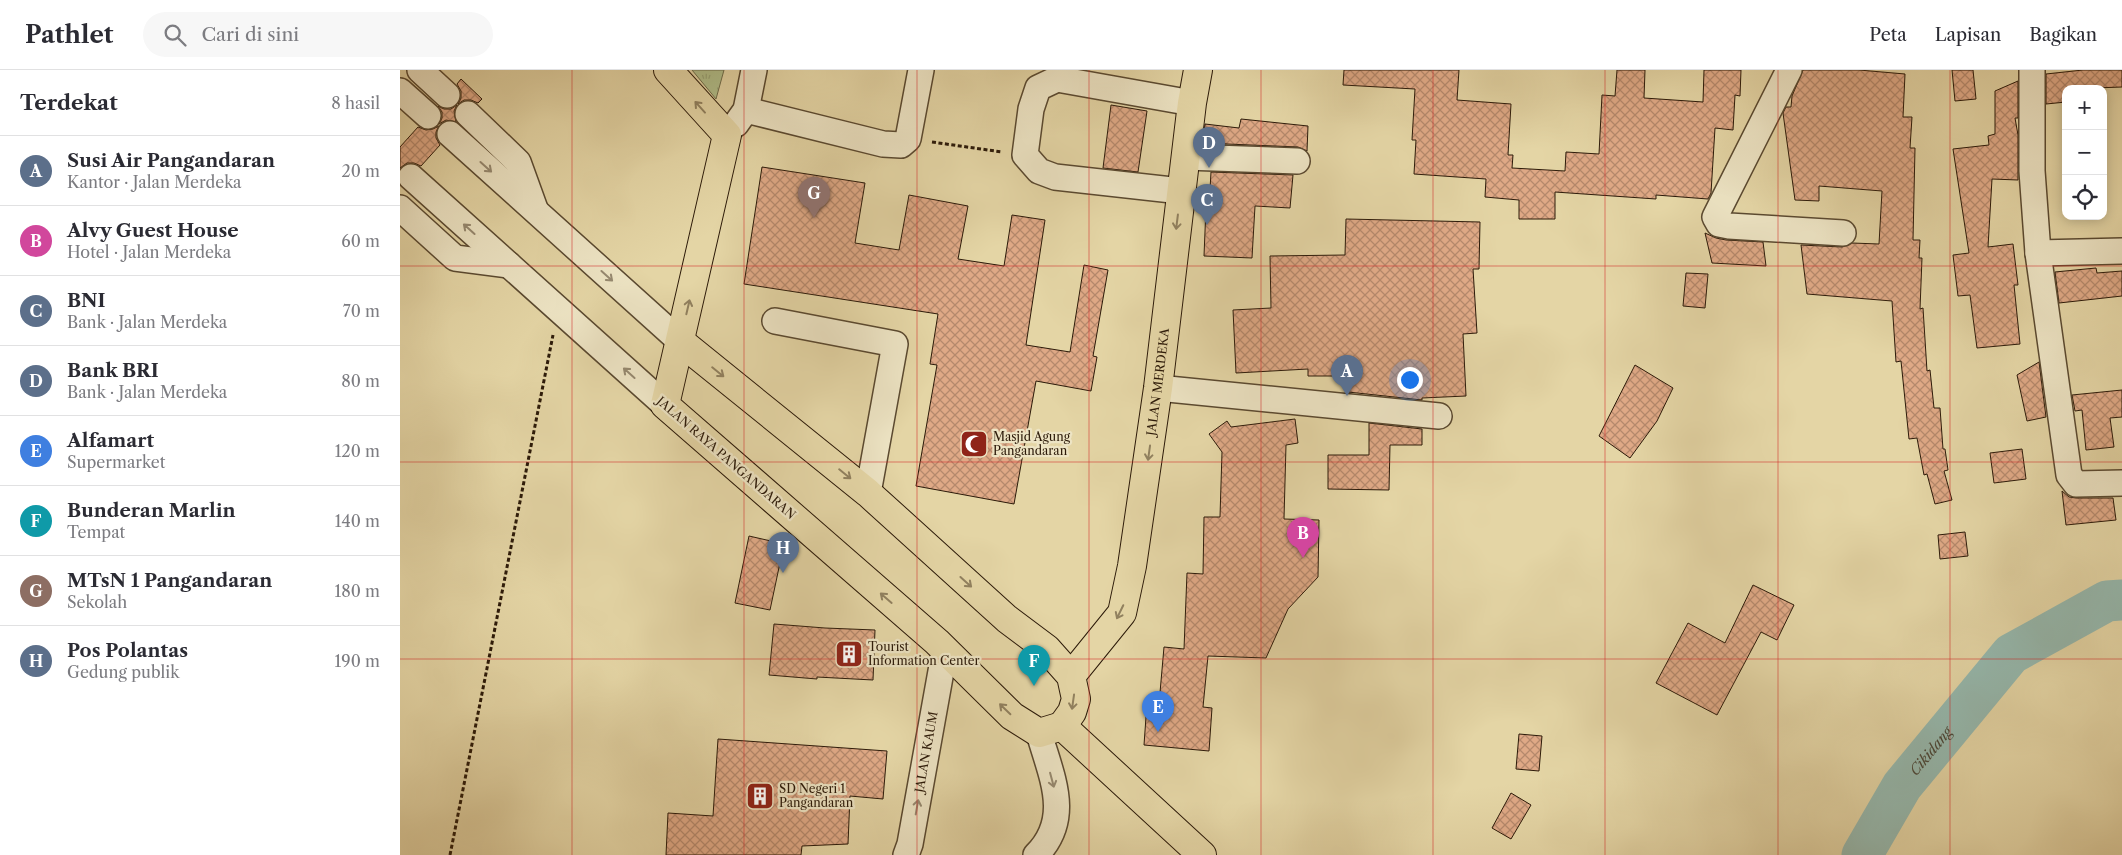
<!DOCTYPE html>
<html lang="id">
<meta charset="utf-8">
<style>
body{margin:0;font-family:"Libre Caslon Text",serif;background:#f7f7f7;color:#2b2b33}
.controls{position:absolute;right:15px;top:15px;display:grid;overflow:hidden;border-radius:10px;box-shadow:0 2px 12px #0003}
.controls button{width:45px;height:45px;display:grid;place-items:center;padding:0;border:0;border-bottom:1px solid #e1e1e2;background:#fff;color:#2b2b33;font:25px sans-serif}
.you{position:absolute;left:1009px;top:309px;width:18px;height:18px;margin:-12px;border:4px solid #fff;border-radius:50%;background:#1a73e8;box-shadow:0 0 0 8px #1a73e833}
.badge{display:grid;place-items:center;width:32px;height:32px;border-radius:50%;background:#8f2418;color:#fff;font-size:16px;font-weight:700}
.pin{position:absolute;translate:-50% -41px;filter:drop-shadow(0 1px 2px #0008)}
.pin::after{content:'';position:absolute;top:26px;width:18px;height:15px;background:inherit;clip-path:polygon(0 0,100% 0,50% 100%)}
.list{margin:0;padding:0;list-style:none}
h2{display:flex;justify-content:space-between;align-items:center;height:65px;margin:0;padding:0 20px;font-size:21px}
h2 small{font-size:16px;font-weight:400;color:#7c7c81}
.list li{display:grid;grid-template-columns:32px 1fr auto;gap:15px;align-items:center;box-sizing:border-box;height:70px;padding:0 20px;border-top:1px solid #e1e1e2}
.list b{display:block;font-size:19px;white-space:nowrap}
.list p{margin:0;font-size:16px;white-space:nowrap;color:#7c7c81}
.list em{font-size:16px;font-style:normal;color:#7c7c81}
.icon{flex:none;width:28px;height:28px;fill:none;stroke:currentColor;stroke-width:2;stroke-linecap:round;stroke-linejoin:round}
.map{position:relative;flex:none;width:1722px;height:785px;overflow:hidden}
header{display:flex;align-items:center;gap:30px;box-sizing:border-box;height:70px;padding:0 25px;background:#fff;border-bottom:1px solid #e1e1e2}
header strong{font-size:24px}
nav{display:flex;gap:28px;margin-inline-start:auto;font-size:18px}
.search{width:350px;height:45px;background:#f7f7f7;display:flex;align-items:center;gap:12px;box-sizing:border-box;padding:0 18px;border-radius:28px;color:#7c7c81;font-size:19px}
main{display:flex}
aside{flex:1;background:#fff}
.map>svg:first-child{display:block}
</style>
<header>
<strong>Pathlet</strong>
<div class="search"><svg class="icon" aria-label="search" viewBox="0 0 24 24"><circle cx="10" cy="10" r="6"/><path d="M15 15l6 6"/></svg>Cari di sini</div>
<nav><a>Peta</a><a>Lapisan</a><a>Bagikan</a></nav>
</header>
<main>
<aside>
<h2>Terdekat<small>8 hasil</small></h2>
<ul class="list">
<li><span class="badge" style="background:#5c6f8a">A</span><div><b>Susi Air Pangandaran</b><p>Kantor · Jalan Merdeka</p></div><em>20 m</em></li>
<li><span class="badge" style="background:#d1479c">B</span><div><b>Alvy Guest House</b><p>Hotel · Jalan Merdeka</p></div><em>60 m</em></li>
<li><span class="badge" style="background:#5c6f8a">C</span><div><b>BNI</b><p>Bank · Jalan Merdeka</p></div><em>70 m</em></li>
<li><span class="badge" style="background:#5c6f8a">D</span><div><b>Bank BRI</b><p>Bank · Jalan Merdeka</p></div><em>80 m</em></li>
<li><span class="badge" style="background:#3f7fe0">E</span><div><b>Alfamart</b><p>Supermarket</p></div><em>120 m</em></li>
<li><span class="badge" style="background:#0f9aa8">F</span><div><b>Bunderan Marlin</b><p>Tempat</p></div><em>140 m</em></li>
<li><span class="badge" style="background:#8d6e63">G</span><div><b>MTsN 1 Pangandaran</b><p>Sekolah</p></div><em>180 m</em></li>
<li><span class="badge" style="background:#5c6f8a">H</span><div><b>Pos Polantas</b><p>Gedung publik</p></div><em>190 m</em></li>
</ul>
</aside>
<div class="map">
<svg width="1722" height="785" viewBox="0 0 1722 785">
<defs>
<pattern id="park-tufts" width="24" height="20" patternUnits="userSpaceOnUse" patternTransform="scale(1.25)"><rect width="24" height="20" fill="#b0be8a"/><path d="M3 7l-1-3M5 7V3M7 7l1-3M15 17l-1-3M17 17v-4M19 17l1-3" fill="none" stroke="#98a376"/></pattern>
<pattern id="building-cross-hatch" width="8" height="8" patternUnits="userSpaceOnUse" patternTransform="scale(1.25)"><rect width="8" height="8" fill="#dfa986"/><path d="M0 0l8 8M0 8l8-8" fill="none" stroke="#b5896c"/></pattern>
</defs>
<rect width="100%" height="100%" fill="#e4d5a5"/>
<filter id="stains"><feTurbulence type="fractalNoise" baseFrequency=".004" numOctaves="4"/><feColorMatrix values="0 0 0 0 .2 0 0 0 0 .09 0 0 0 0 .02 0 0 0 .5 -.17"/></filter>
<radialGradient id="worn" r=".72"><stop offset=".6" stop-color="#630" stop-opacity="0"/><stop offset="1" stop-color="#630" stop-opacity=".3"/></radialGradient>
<!-- park -->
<path fill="url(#park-tufts)" stroke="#6e6c4a" d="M292,0H324L316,29Z"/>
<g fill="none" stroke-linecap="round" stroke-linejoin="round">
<!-- river -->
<path stroke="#96b8ad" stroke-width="41" id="s1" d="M1462,785L1502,716L1611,584L1707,531L1722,530"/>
</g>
<!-- building -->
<g fill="url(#building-cross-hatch)" stroke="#2c1a09">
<path d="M944,0H1059L1057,30L1111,34L1108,85H1113L1112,98L1165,101L1166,82L1199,84L1202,25L1215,26L1217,0H1245L1244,28L1303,32L1304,0H1341L1340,26L1335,25L1333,60L1315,58L1311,123L1308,129L1256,125V129L1155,122V149H1119V130L1085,127L1086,109L1014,104L1016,70H1012L1015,19L943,15Z"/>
<path d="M1403,0H1459L1505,4L1503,47H1512L1510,78H1515L1513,170H1520L1519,188H1522L1520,239L1523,238L1527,301L1530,300L1534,338H1540L1543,379H1545L1548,400L1544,401L1552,430L1535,434L1527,404L1524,405L1517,368L1509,369L1501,291L1496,292L1492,231L1407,224L1401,175L1442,177L1452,173L1479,174L1482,121L1419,116V131L1395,130L1383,43L1386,37H1391L1392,26Z"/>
<path d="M1552,0H1573L1576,29L1555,31Z"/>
<path d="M1683,0H1722V17L1666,19V32L1646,34V4Z"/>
<path d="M61,9L82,29L78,33L71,30H64L58,34L61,28V21L57,14Z"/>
<path d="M1618,11V48H1615L1618,65V110L1592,109L1588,177L1613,174L1618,215H1614L1620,274L1577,278L1570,225L1558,226L1553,185L1569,183L1553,79L1589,75L1588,66L1595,64V21Z"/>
<path d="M57,35L54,41L56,52L46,50L39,54L42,48V42L38,36L44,39H51Z"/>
<path d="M711,35L747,41L738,102L703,98Z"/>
<path d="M841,49L908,56L907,81L898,77L803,73L805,54L839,58Z"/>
<path d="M39,56L36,62V68L40,75L21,96L14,93H7L0,98V77L18,57L26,60L33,59Z"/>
<path d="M362,97L465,113L455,173L499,180L509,125L568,136L558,189L604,196L612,145L645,150L626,275L670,282L684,195L708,200L693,286L697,287L691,321L636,311L614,434L516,416L537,295L530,294L538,244L344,214Z"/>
<path d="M811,102L893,105L890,138L855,136L852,188L804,186L806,137H809Z"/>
<path d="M946,149L1080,152L1079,199H1073L1077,263L1063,264L1066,326L1022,328V330L948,322L947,306H908V299L836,303L833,240L871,238L870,186L945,185Z"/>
<path d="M1305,163L1316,168L1326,170L1363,172L1366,196L1312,193Z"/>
<path d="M1696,198L1697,203L1722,201V226L1659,233L1655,202Z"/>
<path d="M1286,203L1308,204L1305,238L1283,236Z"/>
<path d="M1639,292L1646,347L1627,351L1617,305Z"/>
<path d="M1235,295L1273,318L1257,351L1230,388L1199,366Z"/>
<path d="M1722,320V347L1710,348L1714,377L1686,380L1682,340L1675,341L1672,325Z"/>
<path d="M895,349L898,373L886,375L884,449L919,450L918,507L888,539L866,588L808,586L803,637L812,638L809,681L744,675L747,633L759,634L764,577L784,579L787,503L803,504L804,447H820L822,382L809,364L827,351L831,357Z"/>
<path d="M969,353L1022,359V375H990L989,420L928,419V385H969Z"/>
<path d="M1622,379L1626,409L1594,413L1590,383Z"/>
<path d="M1662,421L1669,427L1676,428H1713L1716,450L1666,455Z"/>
<path d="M1565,462L1568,486L1540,489L1538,465Z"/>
<path d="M349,466L384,474L370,540L335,533Z"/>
<path d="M1353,515L1394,535L1377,570L1361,562L1317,645L1256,613L1288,553L1325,573Z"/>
<path d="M374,554L425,558L475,560L473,610L417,607V609L369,605Z"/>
<path d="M1119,664L1142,666L1139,701L1116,699Z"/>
<path d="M318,669L487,681L483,729L450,726L448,774L402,776L401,785H266L268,743L313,746Z"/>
<path d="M1111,723L1131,735L1111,769L1092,758Z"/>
</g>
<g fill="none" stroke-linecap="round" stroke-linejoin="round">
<!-- minor casing -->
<g stroke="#5a4930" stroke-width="28">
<g id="minor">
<path d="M20,0L47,25"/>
<path d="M1389,0L1315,147L1319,154L1329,156L1443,163"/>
<path d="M1632,0V101L1638,183L1669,405L1676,414L1722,413"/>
<path d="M0,21L28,46"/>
<path d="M346,40L483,74L501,75L508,69L521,0"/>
<path d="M68,44L118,92L135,139"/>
<path d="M336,54L346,40L354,0"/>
<path d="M50,64L281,272"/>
<path d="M785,87L897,91"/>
<path d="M11,107L265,335"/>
<path d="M781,121L655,107L639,101L625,85L631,39L638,18L657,9L792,33"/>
<path d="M0,138L55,188L109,195"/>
<path d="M1638,183L1722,181"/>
<path d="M375,251L495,274L468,423"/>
<path d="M758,318L1039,346"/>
<path id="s2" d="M506,785L510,774L545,579"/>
<path d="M636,785C673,748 651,706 639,663"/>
</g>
</g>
<!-- highway casing -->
<g stroke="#2c1a09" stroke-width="30">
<g id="highway">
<path d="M268,0L327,65L265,335L537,572L612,646L639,663L662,656"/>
<path d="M281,272L468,423L607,549L647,579L671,606L676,629L672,642L662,656"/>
<path id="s3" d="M671,606L722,543L732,496L758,318L792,33L798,0"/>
<path d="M662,656L802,785"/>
</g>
</g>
<!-- path -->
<g stroke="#2c1a09" stroke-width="3" stroke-dasharray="4 2.5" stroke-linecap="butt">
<path d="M532,72L602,82"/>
<path d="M50,785L153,265"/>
</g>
<!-- minor -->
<use href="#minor" stroke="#ede4c4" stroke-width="25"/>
<!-- highway -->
<use href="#highway" stroke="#e4d5a5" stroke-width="28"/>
</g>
<!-- one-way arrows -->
<defs><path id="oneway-shaft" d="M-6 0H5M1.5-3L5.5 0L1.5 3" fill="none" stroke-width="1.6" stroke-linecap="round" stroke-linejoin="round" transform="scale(1.25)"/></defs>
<g stroke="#91815f">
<use href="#oneway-shaft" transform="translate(300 37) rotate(-132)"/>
<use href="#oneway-shaft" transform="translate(777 152) rotate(97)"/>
<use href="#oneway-shaft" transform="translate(288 237) rotate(-77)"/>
<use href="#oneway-shaft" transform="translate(318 302) rotate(39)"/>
<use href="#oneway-shaft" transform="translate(749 383) rotate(98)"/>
<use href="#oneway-shaft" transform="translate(445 404) rotate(39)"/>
<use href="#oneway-shaft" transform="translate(566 512) rotate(42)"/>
<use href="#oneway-shaft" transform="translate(486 528) rotate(-139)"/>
<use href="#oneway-shaft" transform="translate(720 542) rotate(116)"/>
<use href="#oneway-shaft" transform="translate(673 632) rotate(98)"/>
<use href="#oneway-shaft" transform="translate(605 639) rotate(-136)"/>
</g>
<g stroke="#968970">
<use href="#oneway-shaft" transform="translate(86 97) rotate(42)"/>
<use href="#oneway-shaft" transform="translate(69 159) rotate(-138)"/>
<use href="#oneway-shaft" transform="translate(207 206) rotate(42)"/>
<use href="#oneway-shaft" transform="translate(229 303) rotate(-138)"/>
<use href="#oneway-shaft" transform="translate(652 710) rotate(75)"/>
<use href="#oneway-shaft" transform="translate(517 737) rotate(-80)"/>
</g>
<!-- grid -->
<path fill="none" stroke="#d62828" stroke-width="1" stroke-opacity="0.55" d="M172,0V785M344,0V785M517,0V785M689,0V785M861,0V785M1033,0V785M1205,0V785M1378,0V785M1550,0V785M0,196H1722M0,392H1722M0,589H1722"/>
<!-- icons -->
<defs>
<g id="mosque-square" transform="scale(1.4375)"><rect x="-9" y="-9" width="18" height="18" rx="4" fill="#8f2418" stroke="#ede4c4"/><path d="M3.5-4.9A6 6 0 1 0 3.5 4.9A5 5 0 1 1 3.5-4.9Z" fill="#fff"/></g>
<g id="building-square" transform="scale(1.4375)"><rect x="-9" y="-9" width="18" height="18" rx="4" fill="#8f2418" stroke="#ede4c4"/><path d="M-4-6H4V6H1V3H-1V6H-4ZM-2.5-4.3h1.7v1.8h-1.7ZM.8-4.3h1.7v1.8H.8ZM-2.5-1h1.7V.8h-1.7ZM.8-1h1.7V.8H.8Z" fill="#fff"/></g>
</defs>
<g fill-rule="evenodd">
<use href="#mosque-square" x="574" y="374"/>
<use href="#building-square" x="449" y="584"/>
<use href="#building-square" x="360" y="726"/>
</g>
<g text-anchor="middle" stroke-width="4.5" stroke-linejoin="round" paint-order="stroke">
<!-- street labels -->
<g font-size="12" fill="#2c1a09" stroke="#ede4c4">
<text dy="4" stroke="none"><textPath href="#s3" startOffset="315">JALAN MERDEKA</textPath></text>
<text transform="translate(326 388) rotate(41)" y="4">JALAN RAYA PANGANDARAN</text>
<text dy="4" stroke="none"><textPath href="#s2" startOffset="105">JALAN KAUM</textPath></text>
</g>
<!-- poi labels -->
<g font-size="12" fill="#2c1a09" stroke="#ede4c4" text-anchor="start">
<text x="593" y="371">Masjid Agung<tspan x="593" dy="14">Pangandaran</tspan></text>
<text x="468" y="581">Tourist<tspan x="468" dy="14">Information Center</tspan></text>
<text x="379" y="723">SD Negeri 1<tspan x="379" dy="14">Pangandaran</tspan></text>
</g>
<!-- water labels -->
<g font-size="14" font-style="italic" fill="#4c493a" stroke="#ede4c4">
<text dy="5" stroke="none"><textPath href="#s1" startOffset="125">Cikidang</textPath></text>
</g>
</g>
<rect width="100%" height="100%" filter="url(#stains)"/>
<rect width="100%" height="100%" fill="url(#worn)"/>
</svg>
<div class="controls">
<button>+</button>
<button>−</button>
<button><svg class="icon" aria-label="locate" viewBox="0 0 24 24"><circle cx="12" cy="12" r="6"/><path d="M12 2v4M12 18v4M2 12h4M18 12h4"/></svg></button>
</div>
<div class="you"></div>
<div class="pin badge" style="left:947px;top:326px;background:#5c6f8a">A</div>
<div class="pin badge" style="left:903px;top:488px;background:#d1479c">B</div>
<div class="pin badge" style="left:807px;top:155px;background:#5c6f8a">C</div>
<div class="pin badge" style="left:809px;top:98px;background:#5c6f8a">D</div>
<div class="pin badge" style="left:758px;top:662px;background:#3f7fe0">E</div>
<div class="pin badge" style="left:634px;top:616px;background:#0f9aa8">F</div>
<div class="pin badge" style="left:414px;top:148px;background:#8d6e63">G</div>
<div class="pin badge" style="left:383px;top:503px;background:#5c6f8a">H</div>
</div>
</main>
